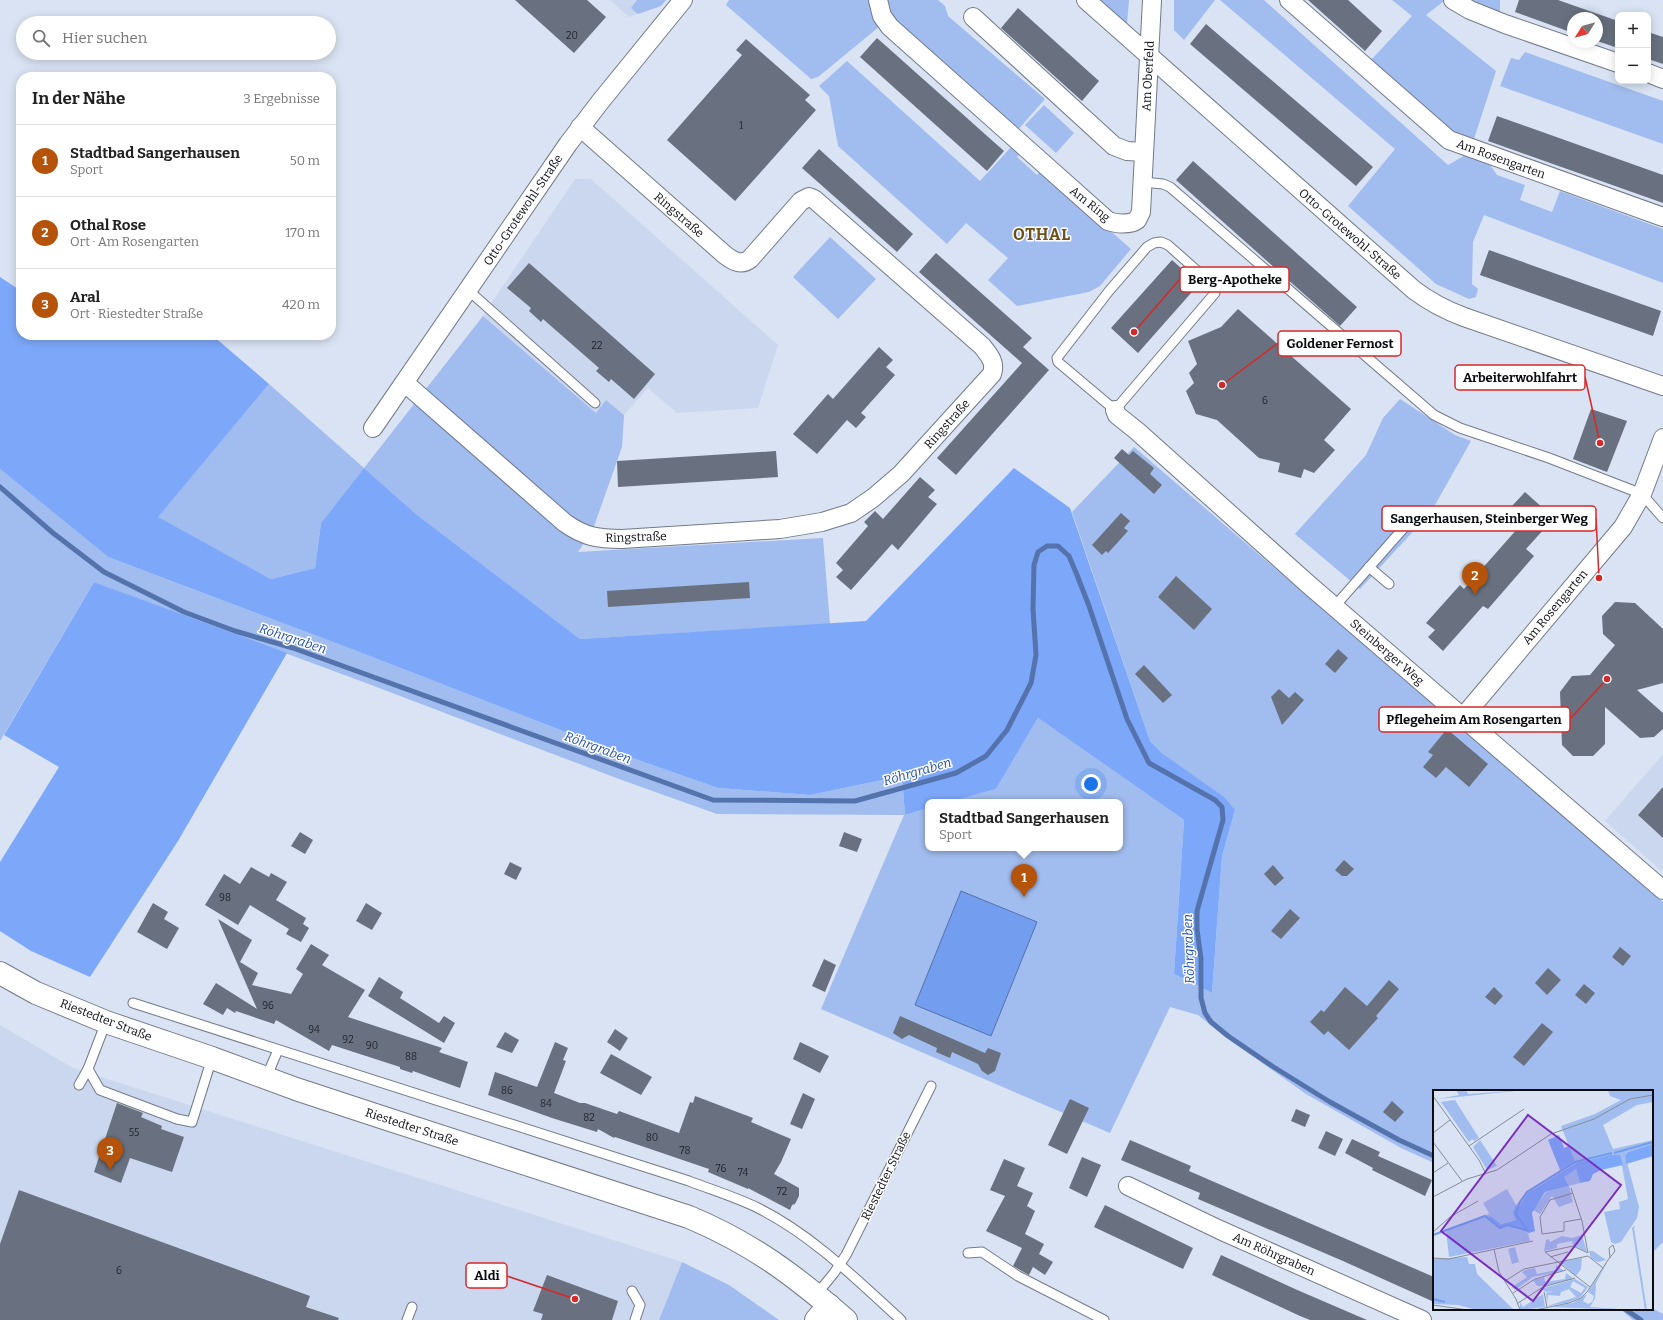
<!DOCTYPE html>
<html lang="de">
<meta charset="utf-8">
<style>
body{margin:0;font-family:Bitter,serif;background:#f6f6f6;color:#222}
.controls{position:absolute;right:12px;top:12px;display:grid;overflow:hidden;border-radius:8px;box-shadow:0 2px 10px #0003}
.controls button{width:36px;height:36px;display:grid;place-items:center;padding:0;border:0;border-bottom:1px solid #e0e0e0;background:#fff;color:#222;font:20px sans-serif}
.compass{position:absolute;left:1567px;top:12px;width:36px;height:36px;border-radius:50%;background:#fff;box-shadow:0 2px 10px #0003;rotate:233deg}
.you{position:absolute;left:1091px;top:784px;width:14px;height:14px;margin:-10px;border:3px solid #fff;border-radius:50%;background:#1a73e8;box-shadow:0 0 0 6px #1a73e833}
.badge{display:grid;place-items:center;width:26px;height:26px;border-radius:50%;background:#b45309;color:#fff;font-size:13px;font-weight:700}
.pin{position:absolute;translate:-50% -33px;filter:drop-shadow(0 1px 2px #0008)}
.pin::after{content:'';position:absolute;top:21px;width:14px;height:12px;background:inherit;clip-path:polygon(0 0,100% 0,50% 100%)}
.popup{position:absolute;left:925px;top:799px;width:198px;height:52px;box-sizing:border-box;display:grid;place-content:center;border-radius:8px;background:#fff;filter:drop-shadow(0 1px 3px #0005);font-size:13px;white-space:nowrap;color:#767676}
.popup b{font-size:15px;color:#222}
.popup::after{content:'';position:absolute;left:50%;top:100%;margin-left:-8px;border:8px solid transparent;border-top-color:#fff}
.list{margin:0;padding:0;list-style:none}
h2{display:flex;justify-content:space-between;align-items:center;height:52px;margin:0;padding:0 16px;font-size:17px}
h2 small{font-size:13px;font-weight:400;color:#767676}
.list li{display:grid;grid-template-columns:26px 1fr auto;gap:12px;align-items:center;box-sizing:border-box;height:72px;padding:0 16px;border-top:1px solid #e0e0e0}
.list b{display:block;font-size:15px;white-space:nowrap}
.list p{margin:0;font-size:13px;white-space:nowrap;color:#767676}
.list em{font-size:13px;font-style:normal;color:#767676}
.icon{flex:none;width:22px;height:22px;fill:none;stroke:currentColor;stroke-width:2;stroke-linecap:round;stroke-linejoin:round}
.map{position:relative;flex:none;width:1663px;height:1320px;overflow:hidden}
.search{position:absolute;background:#fff;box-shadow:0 2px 10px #0003;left:16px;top:16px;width:320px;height:44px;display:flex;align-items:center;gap:10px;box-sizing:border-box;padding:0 14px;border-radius:22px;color:#767676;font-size:15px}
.panel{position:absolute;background:#fff;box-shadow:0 2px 10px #0003;left:16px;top:72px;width:320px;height:268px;border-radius:16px}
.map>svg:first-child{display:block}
</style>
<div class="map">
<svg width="1663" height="1320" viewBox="0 0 1663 1320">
<rect width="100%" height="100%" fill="#d9e3f3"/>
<!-- built -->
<g fill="#cad7ee">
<path d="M610,0H656L647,10L629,17Z"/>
<path d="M575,179H591L778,345L758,408L677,413L648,388L624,415L606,400L596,413L483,316Z"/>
<path d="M1663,754V872L1605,821Z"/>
<path d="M0,1025L73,1068L682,1262L659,1320H0Z"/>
</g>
<!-- green -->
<g fill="#a1bcee">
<path d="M637,0H666L661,6L638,14L631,8Z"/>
<path d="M729,0H874L880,26L818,77L811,79L726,5Z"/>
<path d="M886,0H938L945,6L948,16L1045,99L1016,132L903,27L888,12Z"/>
<path d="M1099,0H1129L1127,24L1123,21Z"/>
<path d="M1174,0H1215L1184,40L1174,30Z"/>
<path d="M1220,0H1264L1448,165L1469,153L1486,159L1497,175L1525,185L1520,200L1552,212L1560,191L1663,229V283L1484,215L1473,242L1472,284L1478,289L1476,297L1469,299L1436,284L1348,206L1395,149Z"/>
<path d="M1392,0H1443L1444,1L1426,15L1496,71L1473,142L1453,135L1371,60L1412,16Z"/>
<path d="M1465,0H1500V16Z"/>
<path d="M1525,52L1663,101V144L1500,86L1511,58L1519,60Z"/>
<path d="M847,61L980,181L1013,145L1021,152L1017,157L1037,175L1041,170L1131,249L1100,286L1089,292L1017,306L988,280L1008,258L966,223L947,244L838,146L829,96L819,86Z"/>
<path d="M1044,105L1074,133L1056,153L1025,125Z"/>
<path d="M830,237L876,279L838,319L793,277Z"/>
<path d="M483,316L596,413L606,400L624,415L622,447L593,529L578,552L823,538L830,624L580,639L416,514L364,468L321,523L315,568L271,579L157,517L269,384L364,468Z"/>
<path d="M1400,399L1455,435L1471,441L1431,512L1360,589L1295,534L1366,455L1383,418Z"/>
<path d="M1134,447L1663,902V1242L1652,1253V1091H1434V1163L1401,1148L1306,1094L1231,1041L1198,1015L1170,1007L1110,1133L821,1009L904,815L717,814L619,779L366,683L94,582L0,741V469L108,557L354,650L638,760L718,788L810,795L902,776L905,815L928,808V848H1120V802H950L996,789L1038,718L1184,820L1174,974L1212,993L1222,856L1235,810L1163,754L1150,741L1072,512Z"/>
<path d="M682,1262L729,1285L779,1320H659Z"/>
<path d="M1652,1308L1663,1314V1320H1633L1620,1309Z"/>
</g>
<!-- forest -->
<g fill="#7da8fa">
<path d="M0,277L21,291V335H212L269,384L158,517L271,579L315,568L321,523L364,468L416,514L580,639L866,621L1014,468L1070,508L1150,741L1163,754L1224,797L1235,810L1222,856L1212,993L1174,974L1184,820L1038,718L996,789L950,802H928V808L905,815L902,776L810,795L718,788L638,760L354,650L108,557L0,469Z"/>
<path d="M94,582L287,653L178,841L90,977L31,951L0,931V862L59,767L4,735Z"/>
</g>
<!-- water -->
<path fill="#739dee" stroke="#5472ac" d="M961,891L1037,922L991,1036L915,1005Z"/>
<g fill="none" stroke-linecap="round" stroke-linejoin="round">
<!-- stream -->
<g stroke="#5472ac" stroke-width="5">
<path d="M0,487L53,533L104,572L184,612L235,631L293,648L713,800L855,801L956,773L986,756L1007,730L1031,683L1036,655L1033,609L1034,565L1038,552L1047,546H1058L1069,556L1077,575L1089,606L1127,719L1149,763L1215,800L1222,807L1223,820L1197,911V929L1201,959V998L1205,1013L1211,1022L1228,1036L1272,1066L1330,1102L1399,1140L1434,1156"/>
<path d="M1625,1309L1641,1320"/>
</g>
</g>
<!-- building -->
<g fill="#697180">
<path d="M515,0H587L606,17L574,53Z"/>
<path d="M1308,0H1348L1382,31L1365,51Z"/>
<path d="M1519,0H1558L1618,21V48L1597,41V18H1573V33L1515,12Z"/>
<path d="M1018,8L1099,81L1082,101L1001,28Z"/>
<path d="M1206,24L1373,167L1356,186L1190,44Z"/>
<path d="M1648,32L1663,37V64L1648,59Z"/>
<path d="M877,38L1004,151L987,171L860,57Z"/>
<path d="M746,39L810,95L805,100L816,110L735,201L667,140L742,55L736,50Z"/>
<path d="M1497,116L1663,175V203L1488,141Z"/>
<path d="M819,149L913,234L897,252L802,168Z"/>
<path d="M1193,161L1357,307L1340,326L1176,180Z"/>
<path d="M1489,250L1661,311L1653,336L1480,275Z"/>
<path d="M936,253L1032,338L1023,347L1049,370L956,475L937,458L1022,363L919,272Z"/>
<path d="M1172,260L1199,284L1138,353L1111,328Z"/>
<path d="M529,263L655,374L634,399L611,379L609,382L596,371L599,368L543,319L541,322L529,311L531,308L507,288Z"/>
<path d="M1238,309L1351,409L1324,440L1335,450L1314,473L1304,469L1301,478L1278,472L1280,463L1259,458L1217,420L1196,414L1186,391L1194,383L1189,373L1197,364L1188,341L1221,327Z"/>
<path d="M879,347L893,360L886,367L895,375L861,413L866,417L856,428L847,420L817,454L793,434L828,394L833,399Z"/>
<path d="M1591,409L1627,421L1607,472L1573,459Z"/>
<path d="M1122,449L1129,455L1133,451L1154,468L1150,474L1162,485L1154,494L1114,458Z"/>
<path d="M776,451L778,477L618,487L617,461Z"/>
<path d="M920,477L935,490L928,497L937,504L898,550L892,544L851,590L836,577L843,570L836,563L868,526L864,522L875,511L883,519Z"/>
<path d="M1525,492L1554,518L1526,549L1534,556L1488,609L1483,606L1443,651L1428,637L1435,630L1426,623L1460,585L1464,589L1526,519L1512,506Z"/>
<path d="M1121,513L1130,521L1124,528L1128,531L1108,553L1106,551L1102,555L1092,545Z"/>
<path d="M1176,576L1212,609L1194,630L1158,597Z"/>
<path d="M749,582L750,598L608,607L607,591Z"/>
<path d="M1615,602L1635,603L1663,629V683L1637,690L1663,713V729L1654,737L1640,738L1605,707V744L1593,756H1573L1562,745L1560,692L1572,676L1590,675L1615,645L1603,634L1602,616Z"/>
<path d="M1338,649L1348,658L1335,673L1325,664Z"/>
<path d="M1144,665L1172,695L1163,703L1135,674Z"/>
<path d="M1279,689L1289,698L1295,692L1304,700L1282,725L1271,697Z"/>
<path d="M1447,729L1488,764L1469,787L1446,767L1436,778L1423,767L1433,755L1428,752Z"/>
<path d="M1663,787V838L1638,815Z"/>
<path d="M300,832L313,840L305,854L291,846Z"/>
<path d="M844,832L862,839L857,852L839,846Z"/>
<path d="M1344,860L1354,869L1347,876H1342L1335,870Z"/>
<path d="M510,862L522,868L516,880L504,874Z"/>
<path d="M1273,865L1284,878L1275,886L1264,874Z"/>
<path d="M251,867L269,877L271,873L287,882L276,900L306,918L303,924L309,928L301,942L286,934L289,929L250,905L238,925L205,905L224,874L240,884Z"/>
<path d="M153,903L168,912L164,919L179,928L167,949L137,932Z"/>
<path d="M366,903L382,913L372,930L356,921Z"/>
<path d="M1290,909L1300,918L1281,939L1271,931Z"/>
<path d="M218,919L252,940L240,962L258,973L252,985L291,994L303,974L296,969L311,944L329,955L322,965L365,990L348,1017L442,1048L439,1052L468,1062L460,1088L413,1071L412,1073L400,1069V1067L332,1045L329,1051L276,1020L274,1024L236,1011L235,1013L227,1008L223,1015L203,1004L216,983L257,1009Z"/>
<path d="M1620,947L1631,956L1623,966L1612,957Z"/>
<path d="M824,959L836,965L825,992L812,986Z"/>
<path d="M1548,968L1561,980L1547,995L1535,983Z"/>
<path d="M379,977L403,992L400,998L439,1023L444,1016L455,1023L444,1043L368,996Z"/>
<path d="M1389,980L1399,989L1376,1016L1378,1018L1349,1050L1328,1031L1324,1035L1310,1022L1321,1010L1324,1012L1345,987L1367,1006Z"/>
<path d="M1584,984L1595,993L1586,1004L1575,995Z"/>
<path d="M1494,987L1503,996L1495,1005L1485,997Z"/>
<path d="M900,1016L985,1053L988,1048L1001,1053L995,1071L988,1075L982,1071L978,1064L952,1052L950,1058L936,1052L937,1048L909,1035L902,1039L893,1033Z"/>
<path d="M1542,1023L1553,1032L1524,1066L1513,1057Z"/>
<path d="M615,1029L628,1038L620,1051L607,1042Z"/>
<path d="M505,1032L519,1040L512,1053L496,1047Z"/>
<path d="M555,1042L568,1048L563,1060L566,1061L554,1093L580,1103H585L617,1114L619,1111L679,1133L690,1102L693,1103L695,1096L753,1118L751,1122L791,1139L781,1162L774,1174L799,1188V1196L795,1204L792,1205L790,1210L748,1188V1189L708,1172L709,1169L615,1137L614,1138L598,1129L597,1132L552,1118L488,1095L495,1072L537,1087Z"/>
<path d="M800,1042L829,1056L820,1073L793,1059Z"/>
<path d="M611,1054L652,1077L641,1095L600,1073Z"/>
<path d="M803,1093L815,1099L802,1129L790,1124Z"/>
<path d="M1070,1099L1089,1108L1067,1154L1048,1145Z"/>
<path d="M1392,1101L1404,1112L1395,1122L1383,1112Z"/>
<path d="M117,1103L143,1113L141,1117L162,1126L161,1129L184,1137L172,1172L130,1158L121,1183L94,1172Z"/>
<path d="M1296,1109L1310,1115L1305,1127L1291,1121Z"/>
<path d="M1326,1131L1343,1139L1335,1156L1318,1148Z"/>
<path d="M1352,1139L1380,1152L1378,1156L1432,1180L1425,1196L1372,1170L1373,1168L1345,1153Z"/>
<path d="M1130,1140L1191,1166L1189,1171L1434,1277V1302L1343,1261L1198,1199L1200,1193L1121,1160Z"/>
<path d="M1082,1157L1101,1165L1087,1197L1069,1188Z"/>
<path d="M1004,1159L1025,1168L1017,1186L1033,1193L1027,1206L1035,1211L1025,1234L1044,1244L1039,1254L1053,1262L1045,1275L1033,1267L1029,1275L1013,1266L1022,1248L986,1231L1005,1196L990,1190Z"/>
<path d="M19,1190L310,1296L306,1307L339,1318L338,1320H0V1244Z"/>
<path d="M1105,1205L1193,1248L1183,1269L1094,1227Z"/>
<path d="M1221,1255L1295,1289L1367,1320H1310L1300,1316L1212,1275Z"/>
<path d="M547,1275L618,1301L612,1320H541L543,1314L533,1311Z"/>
</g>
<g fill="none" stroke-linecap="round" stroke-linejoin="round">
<!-- service casing -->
<g stroke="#727a89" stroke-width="11">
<g id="service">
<path d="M1143,182L1163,184L1170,187L1434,415L1460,428L1549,458L1642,494L1663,518"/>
<path d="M1154,243L1161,242L1168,245L1212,284L1215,286V293L1115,410L1058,362L1057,358L1109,291L1147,247Z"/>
<path d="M468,290L595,403"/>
<path d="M1369,567L1389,584"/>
<path d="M1335,606L1416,514"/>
<path d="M133,1003L689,1181C712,1190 736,1197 758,1208C812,1235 856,1279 901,1320"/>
<path d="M88,1069L100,1090L177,1119L192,1122L212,1058"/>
<path d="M266,1078L278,1050"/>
<path d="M79,1085L88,1069L106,1022"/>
<path d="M968,1253L982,1252L1018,1276L1104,1320"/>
<path d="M632,1291L640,1305L635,1320"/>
<path d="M816,1295L834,1273L846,1255L931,1086"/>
<path d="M407,1320L412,1307"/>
</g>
</g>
<!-- minor casing -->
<g stroke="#727a89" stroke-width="20">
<g id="minor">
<path d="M878,0L882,16L890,27L1108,221C1116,224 1130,225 1137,220L1141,212L1152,0"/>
<path d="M1086,0L1414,290C1430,302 1445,310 1464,317L1663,386"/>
<path d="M1289,0L1449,140L1663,217"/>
<path d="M1453,0L1470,10L1505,24L1618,63"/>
<path d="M973,17L1114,146L1127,151L1144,152"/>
<path d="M1648,73L1663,79"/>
<path d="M405,383L565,523C585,537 598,539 622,539L780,529L822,522L851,513L873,498L901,474L992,374C996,362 989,355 982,346L814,199L809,197L801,201L750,259C741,266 733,261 725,255L580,127"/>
<path d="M1115,410L1117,415L1137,431L1308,584L1663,890"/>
<path d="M373,428L568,144L600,102L683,0"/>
<path d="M1463,717L1623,527L1642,494L1663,438"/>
<path d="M1128,1186L1220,1230L1422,1320"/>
</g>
</g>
<!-- secondary casing -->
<g stroke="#727a89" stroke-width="24">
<g id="secondary">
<path d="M0,973L36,993L106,1022L212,1058L296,1089L378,1116L689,1217C753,1244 794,1275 846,1320"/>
<path d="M816,1320L829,1305"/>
</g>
</g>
<!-- service -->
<use href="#service" stroke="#fff" stroke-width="9"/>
<!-- minor -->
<use href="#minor" stroke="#fff" stroke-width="18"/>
<!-- secondary -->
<use href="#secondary" stroke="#fff" stroke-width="22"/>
</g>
<g text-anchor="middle" stroke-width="3" stroke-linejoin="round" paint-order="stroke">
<!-- number labels -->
<g font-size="10" fill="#22252e">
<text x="572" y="39">20</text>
<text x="741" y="129">1</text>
<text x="597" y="349">22</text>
<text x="1265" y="404">6</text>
<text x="225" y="901">98</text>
<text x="268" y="1009">96</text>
<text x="314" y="1033">94</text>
<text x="348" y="1043">92</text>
<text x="372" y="1049">90</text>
<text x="411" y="1060">88</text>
<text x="507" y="1094">86</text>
<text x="546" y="1107">84</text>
<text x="589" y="1121">82</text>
<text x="134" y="1136">55</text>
<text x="652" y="1141">80</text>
<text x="685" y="1154">78</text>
<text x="721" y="1172">76</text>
<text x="743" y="1176">74</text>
<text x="782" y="1195">72</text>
<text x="119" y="1274">6</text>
</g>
<!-- street labels -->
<g font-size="12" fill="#0a0c12" stroke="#fff">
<text transform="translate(1148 76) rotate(-87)" y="4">Am Oberfeld</text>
<text transform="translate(1501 159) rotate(20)" y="4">Am Rosengarten</text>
<text transform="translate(1090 204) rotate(39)" y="4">Am Ring</text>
<text transform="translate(523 210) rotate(-56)" y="4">Otto-Grotewohl-Straße</text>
<text transform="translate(679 215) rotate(41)" y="4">Ringstraße</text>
<text transform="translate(1350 234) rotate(41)" y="4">Otto-Grotewohl-Straße</text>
<text transform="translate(947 424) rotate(-48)" y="4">Ringstraße</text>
<text transform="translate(636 537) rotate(-2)" y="4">Ringstraße</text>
<text transform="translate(1555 607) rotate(-50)" y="4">Am Rosengarten</text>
<text transform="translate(1387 652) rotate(41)" y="4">Steinberger Weg</text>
<text transform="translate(106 1020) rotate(21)" y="4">Riestedter Straße</text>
<text transform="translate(412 1127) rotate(18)" y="4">Riestedter Straße</text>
<text transform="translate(886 1176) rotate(-64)" y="4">Riestedter Straße</text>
<text transform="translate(1274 1254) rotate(24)" y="4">Am Röhrgraben</text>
</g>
<!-- water labels -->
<g font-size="13" font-style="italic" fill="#224eac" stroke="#fff">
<text transform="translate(293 638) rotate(18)" y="5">Röhrgraben</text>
<text transform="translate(598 747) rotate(20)" y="5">Röhrgraben</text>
<text transform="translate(917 771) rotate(-16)" y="5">Röhrgraben</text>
<text transform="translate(1188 949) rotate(-92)" y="5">Röhrgraben</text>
</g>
<!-- district labels -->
<g font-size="16" font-weight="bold" letter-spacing="1" fill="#6b5018" stroke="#fff">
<text x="1042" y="240">OTHAL</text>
</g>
</g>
<!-- overview -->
<g transform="translate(1433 1090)">
<rect width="220" height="220" fill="#d9e3f3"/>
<path d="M23,0H33L35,4L92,0L5,9L26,5ZM175,0H220V12L204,15L170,35L180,59L220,50V54L195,62L192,65L206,117L204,128L188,152L182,154L178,152L171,122L187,119L186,112L195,109L187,65H177L143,73L101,99L86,117L83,115V130L68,134L58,126L55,127L66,138L75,136L95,143L97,151L16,167L13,140L0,146V144L54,125L56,123L50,113L74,99L83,115L93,102L142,71L128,36L162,24L188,10L177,6ZM22,10L46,48L41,51L39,49L36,52L8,12L0,13ZM47,50L64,76L54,80L40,57ZM143,79L147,93L136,96L140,112L126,117L119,106L107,124L100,120L113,102L136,96L131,87L133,83ZM202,135L201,138L214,220H212L199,138ZM149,145L154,162L140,155L139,151L124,154V158L111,161L113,150L116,149L117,152L129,146L139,148ZM82,157L86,172L79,174L75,159ZM156,161H160L173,170L165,172L158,168ZM34,167L36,174H42L44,184L81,220H44L25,215L0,214V169ZM149,168L148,179L143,186L127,172ZM175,171L163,193L162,208L157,217L199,220L118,217L140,213L154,204L150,211L155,214L159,212L161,206L155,202ZM123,175L131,181L100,187L82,200L79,197L94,187L89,182L92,180L102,178L104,184L123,180ZM133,183L141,189L112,196H104L100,190L111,187L112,192L132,189ZM142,189L155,197L148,207L134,213L114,216L143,207L136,199L128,202L127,206L115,205L114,213L113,203L120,201L113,202L108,199ZM140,191L152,198L148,203L137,197ZM110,204L112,217L87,220V212L90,217Z" fill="#a1bcee" fill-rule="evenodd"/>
<path d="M126,45L131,58L136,56L142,71L127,80L115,50ZM220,54V66L193,74L192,65L195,62ZM177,65H187L190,75L168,80L160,84L157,91L147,93L143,79L131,87L136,96L112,102L99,123L102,141L96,143L75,136L66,138L54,127L58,126L68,134L83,130L80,123L83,115L86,117L95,103L143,73Z" fill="#7da8fa"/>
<path fill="none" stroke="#739dee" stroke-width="2" d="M181,63L220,52M0,145L52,126L67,138L74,135L94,140L83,124L87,112L94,102L142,72L179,63M0,209L12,212"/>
<path fill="none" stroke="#868d99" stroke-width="1" d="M0,6L46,70L53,84M0,43L17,30M0,52L29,91M36,56L91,19M0,83L15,73M138,98L149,131L155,163M140,103L117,110L107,127L109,144L131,141V132L148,129M0,107L34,89L64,80L118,44L161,29L197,9L220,5M0,142L17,127L45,111M61,159L66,182L83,209L87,220M155,163L140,156L112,162L157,197M155,166L170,178M117,167L135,162M0,168L16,169L100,151M72,191L91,179L155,166M111,202L114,217M80,203L102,189L133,180M85,213L110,197L142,188M0,215L35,220M102,220L136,213L148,208L154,202L162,190L175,170L182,161L180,155L176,158L177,168M116,220H151"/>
<path fill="#7b2cbf" fill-opacity="0.15" stroke="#7b2cbf" stroke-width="2" d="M95,25L188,95L100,211L8,141Z"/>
<rect width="220" height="220" fill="none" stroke="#0a0c12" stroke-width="2"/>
</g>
<!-- callouts -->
<path fill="none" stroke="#d62828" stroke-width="1.5" d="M1134 332L1180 279M1222 385L1278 343M1600 443L1585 377M1599 578L1596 518M1607 679L1570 719M575 1299L507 1276"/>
<g fill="#d62828" stroke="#fff" stroke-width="1.5">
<circle cx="1134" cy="332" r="4"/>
<circle cx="1222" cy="385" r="4"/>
<circle cx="1600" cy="443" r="4"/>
<circle cx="1599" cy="578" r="4"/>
<circle cx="1607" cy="679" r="4"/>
<circle cx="575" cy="1299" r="4"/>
</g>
<g fill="#fff" stroke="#d62828" stroke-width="1.5">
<rect x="1180" y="267" width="109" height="25" rx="4"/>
<rect x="1278" y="331" width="123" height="25" rx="4"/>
<rect x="1455" y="365" width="130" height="25" rx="4"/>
<rect x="1382" y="506" width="214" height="25" rx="4"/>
<rect x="1379" y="707" width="191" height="25" rx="4"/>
<rect x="466" y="1263" width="41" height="25" rx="4"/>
</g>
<g font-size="13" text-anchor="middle" font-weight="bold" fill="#0a0c12">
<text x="1235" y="284">Berg-Apotheke</text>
<text x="1340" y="348">Goldener Fernost</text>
<text x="1520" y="382">Arbeiterwohlfahrt</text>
<text x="1489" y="523">Sangerhausen, Steinberger Weg</text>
<text x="1474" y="724">Pflegeheim Am Rosengarten</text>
<text x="487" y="1280">Aldi</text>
</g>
</svg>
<div class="controls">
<button>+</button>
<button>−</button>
</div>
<svg class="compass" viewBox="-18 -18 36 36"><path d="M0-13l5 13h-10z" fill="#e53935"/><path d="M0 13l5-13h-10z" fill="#767676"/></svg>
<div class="you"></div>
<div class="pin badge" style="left:1024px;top:897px">1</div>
<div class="popup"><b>Stadtbad Sangerhausen</b>Sport</div>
<div class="pin badge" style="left:1475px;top:595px">2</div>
<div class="pin badge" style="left:110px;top:1170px">3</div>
<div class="search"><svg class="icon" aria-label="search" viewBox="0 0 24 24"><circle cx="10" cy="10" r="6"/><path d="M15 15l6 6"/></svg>Hier suchen</div>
<section class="panel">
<h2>In der Nähe<small>3 Ergebnisse</small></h2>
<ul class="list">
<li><span class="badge">1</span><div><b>Stadtbad Sangerhausen</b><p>Sport</p></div><em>50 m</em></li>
<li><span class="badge">2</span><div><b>Othal Rose</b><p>Ort · Am Rosengarten</p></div><em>170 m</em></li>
<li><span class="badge">3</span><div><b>Aral</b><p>Ort · Riestedter Straße</p></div><em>420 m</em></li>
</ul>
</section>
</div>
